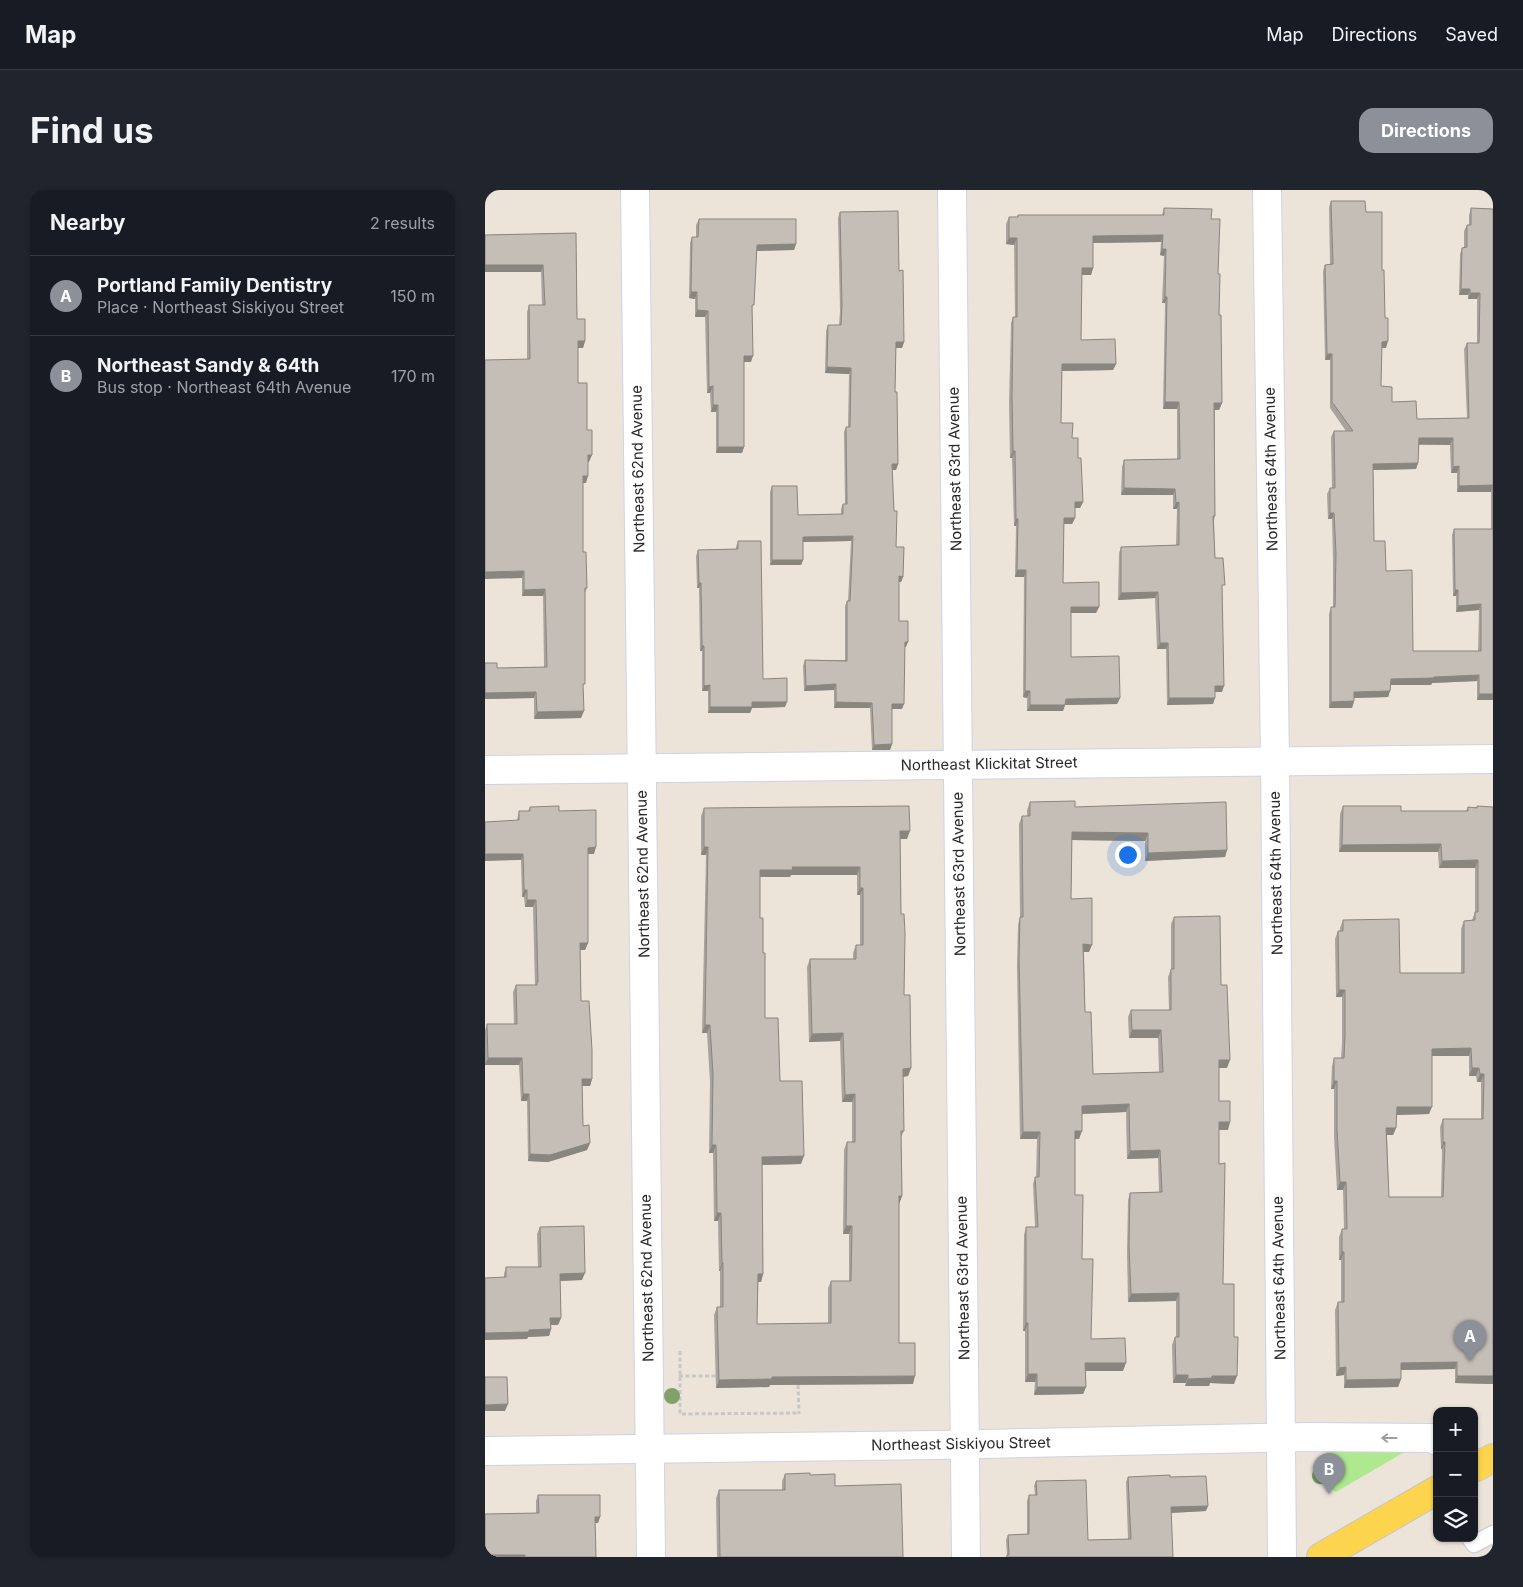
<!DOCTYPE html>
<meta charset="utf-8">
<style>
body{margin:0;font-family:Inter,sans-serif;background:#20242c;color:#f1f3f6}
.controls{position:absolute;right:15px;bottom:15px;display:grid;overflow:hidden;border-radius:10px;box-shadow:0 1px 4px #0004}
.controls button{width:45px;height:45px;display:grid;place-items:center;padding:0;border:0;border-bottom:1px solid #363941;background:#171b24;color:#f1f3f6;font:25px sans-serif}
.you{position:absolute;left:642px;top:664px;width:18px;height:18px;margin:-12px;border:4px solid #fff;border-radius:50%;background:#1a73e8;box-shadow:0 0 0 8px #1a73e833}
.badge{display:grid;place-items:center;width:32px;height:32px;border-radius:50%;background:#8c9099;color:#fff;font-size:16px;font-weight:700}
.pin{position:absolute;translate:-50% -41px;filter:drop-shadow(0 1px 2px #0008)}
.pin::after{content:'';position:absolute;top:26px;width:18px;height:15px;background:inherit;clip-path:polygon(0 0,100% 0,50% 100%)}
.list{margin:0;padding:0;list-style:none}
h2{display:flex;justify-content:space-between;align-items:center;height:65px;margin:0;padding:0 20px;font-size:21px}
h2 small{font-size:16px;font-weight:400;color:#9ea1a6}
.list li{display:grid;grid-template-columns:32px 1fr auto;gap:15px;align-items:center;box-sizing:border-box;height:80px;padding:0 20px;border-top:1px solid #363941}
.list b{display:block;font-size:19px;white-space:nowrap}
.list p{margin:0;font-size:16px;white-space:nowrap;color:#9ea1a6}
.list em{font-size:16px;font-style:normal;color:#9ea1a6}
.icon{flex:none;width:28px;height:28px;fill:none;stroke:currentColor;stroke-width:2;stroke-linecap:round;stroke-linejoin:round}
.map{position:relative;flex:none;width:1008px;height:1367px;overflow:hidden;border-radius:15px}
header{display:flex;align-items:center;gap:30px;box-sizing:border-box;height:70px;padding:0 25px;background:#171b24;border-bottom:1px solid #363941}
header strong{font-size:24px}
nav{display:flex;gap:28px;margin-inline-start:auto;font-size:18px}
.intro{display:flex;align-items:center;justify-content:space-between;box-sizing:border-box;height:120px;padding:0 30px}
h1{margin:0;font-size:35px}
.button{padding:12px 22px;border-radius:15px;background:#8c9099;color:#fff;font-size:18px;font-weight:700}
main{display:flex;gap:30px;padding:0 30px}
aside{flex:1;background:#171b24;border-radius:15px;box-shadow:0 1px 4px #0004}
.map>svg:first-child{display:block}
</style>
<header>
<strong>Map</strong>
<nav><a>Map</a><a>Directions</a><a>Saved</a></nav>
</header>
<div class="intro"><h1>Find us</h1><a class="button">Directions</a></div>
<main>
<aside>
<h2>Nearby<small>2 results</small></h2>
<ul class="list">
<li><span class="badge">A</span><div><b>Portland Family Dentistry</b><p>Place · Northeast Siskiyou Street</p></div><em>150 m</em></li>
<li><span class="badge">B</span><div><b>Northeast Sandy &amp; 64th</b><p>Bus stop · Northeast 64th Avenue</p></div><em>170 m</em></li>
</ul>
</aside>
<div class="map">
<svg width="1008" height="1367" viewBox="0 0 1008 1367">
<rect width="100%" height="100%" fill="#ede4d9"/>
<!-- green -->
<path fill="#aee990" d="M843,1260H923L851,1302L841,1294C846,1287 845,1279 837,1276Z"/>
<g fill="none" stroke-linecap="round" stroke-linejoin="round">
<!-- service casing -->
<g stroke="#ced2e4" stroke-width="19">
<path id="service" d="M985,1348L989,1354L1008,1344"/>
</g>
<!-- minor casing -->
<g stroke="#ced2e4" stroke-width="30">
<g id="minor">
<path d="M150,0L166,1367"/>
<path d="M467,0L481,1367"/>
<path d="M782,0L790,571L797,1367"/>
<path d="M0,580L1008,569"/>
<path d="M0,1261L452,1255L823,1247L947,1248L952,1251"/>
</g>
</g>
<!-- primary casing -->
<g stroke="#c7c7c7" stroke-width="30">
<g id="primary">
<path d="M989,1278L1008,1268"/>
<path d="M836,1367L952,1300"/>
</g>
</g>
<!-- path -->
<g stroke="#c7c7c7" stroke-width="3" stroke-dasharray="4 2.5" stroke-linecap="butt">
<path d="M195,1161V1224L314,1223"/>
<path d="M194,1186H231"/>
<path d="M313,1195L314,1224"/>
</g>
<!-- service -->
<use href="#service" stroke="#fff" stroke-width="16"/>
<!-- minor -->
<use href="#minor" stroke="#fff" stroke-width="28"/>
<!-- primary -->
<use href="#primary" stroke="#fdd44e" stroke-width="28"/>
</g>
<!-- trees -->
<g fill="#7fa26c">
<circle cx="187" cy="1206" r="8"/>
<circle cx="835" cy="1286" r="8"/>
</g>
<!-- wall -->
<g fill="#a9a39d" fill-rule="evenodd">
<path d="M846,11L881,22L897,80L901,158H896V196L907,212L932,229L982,228L979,159L982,153H992V109H983V105H974L975,64L977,58L979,57V41L982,35H984V25L986,18L1008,19V510H992V491L947,493L946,495H906L905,501L903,507L869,508V511L867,518H844V424L846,417H848V369L847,329H843L842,304L845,298H847L846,247L849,241H861L845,218V170H840L838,81L840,75L845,74L844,17ZM934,255H965L966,283H972V302H1006V339H969L967,345L968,406H971V422L994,420L993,461H928L901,381L889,351L888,280L931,279L933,273Z"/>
<path d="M679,18L726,29L733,84L737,213L734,220H730V326L729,331L730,368L737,401V502H730L728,514L682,515L681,459H672L670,408L633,410L634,363L636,357L691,355L692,319H688V305H636L637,277L639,270L692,269V219H678L680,113H677L679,66L675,65L676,52L608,53V78L606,85H597L596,150L631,174L628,180L577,181L576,233L587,248L593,268L598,312L595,318H590V328L587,334H579L578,393L614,417L611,423H586V467L635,508L632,514L580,515L578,521H542V508L538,507L539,387H530L531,336H529L527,268H525L524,213L526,133L528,127H530L529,55L521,54V34L524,27H532L533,25H677Z"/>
<path d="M355,22L414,81L419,152L417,158H411L410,202L413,274L411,280H407L411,357L418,387L416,392H414V431L421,457H420L417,519H407V554L405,560H387L385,518H349V500L319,501L318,476L320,470H360V416L362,411H363L366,351L318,352V370L316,375H285V302L287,296L313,325L356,324V319L358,314H360L359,242L361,237H363L364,184L340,183L341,141L343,135H354L355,121L353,28Z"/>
<path d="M214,29L311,54L309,60L272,61L267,120L266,172H259V257L257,263H231V222H226L225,203H222L220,127H210V109L204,108L205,53L207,47H211V35Z"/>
<path d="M91,43L92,129L100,151L98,158H93V193L102,240L104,272H103L101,293H98V362L102,398L100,403L98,499L96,528L49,529V508L0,509V473L12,478L59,477L58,406H37V388L42,170V122L44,115H57L56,82H0V45Z"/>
<path d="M253,351L278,489L300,517L267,518L265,523H223V501H217V461H215L214,398H212L211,366L213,360L251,359V357Z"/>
<path d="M545,612L590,617L742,660L740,667L660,671V651L587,650L586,709L604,762H599L600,822L608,884L674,882L673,848H644L643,827L646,820H684L683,787L686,779V734L689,727L736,795L742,878H734V911L743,940H734V974L738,1094L749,1194L725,1193L724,1196H700L701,1193H688L687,1155L690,1147H691V1111L643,1112L642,1063L643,1010L645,1003L674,1002L673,968L642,969L641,922L597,924L594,949H590V1005L597,1069L606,1149L638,1181H600L601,1197L598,1204L549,1205L550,1192H540V1141H538L539,1045L541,1037H550L548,994L550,987H551L552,949H535L532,776L533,735L535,727L534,634L537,626H542V620Z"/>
<path d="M858,616L916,621H981L983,617H1008V1194L970,1193V1179L916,1180V1189L913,1197L859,1198V1185L851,1186L850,1120L853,1112H856V1070H854V1047L857,1039H859L858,1000H852L849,947V899H846L847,876L849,868H856L857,853V807H851L850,749L853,741H855V738L858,730L915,783H976V739L979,731L987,730L990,722V678H954L953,662H854L855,624ZM947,866H984V886H991L992,892H996V929H958L955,937L956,959H957L956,1007H904L902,945H908L911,938V925L944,924Z"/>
<path d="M45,617L74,621L109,664H103V753L100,760H95L96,811L107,889L105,896H97L98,936L105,953L102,960L63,972L43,971L42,911H36L34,875H0V840L2,834H29L28,802L31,795H50L48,717H40L39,707H37L36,670L32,630L34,621H43Z"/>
<path d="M219,618L422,649H415L416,724L419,805L426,878L423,886L418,887L419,941L416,947L417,1006L414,1014V1153L428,1194L285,1195L284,1197L231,1198L229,1125L232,1117H235V1081H234L233,1031H229L228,963H224L225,892L222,843H217L221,665H216V626ZM306,685H372V705H375V755H371L368,763V769H325L322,777L324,852L355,851L357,912H367V952H362L359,960L358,1044H364V1091H346L343,1098V1133L272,1134L273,1092H276L278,1084L277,975L316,974L280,828L278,763L275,728V687H305Z"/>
<path d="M55,1037L97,1090L75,1091L76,1128L73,1135H66V1139L64,1146L43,1147L42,1149L19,1088V1084L21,1077H53L52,1044Z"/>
<path d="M300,1284L325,1285L350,1296L418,1367H232L231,1308L234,1300H297V1291Z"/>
<path d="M643,1287H685L721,1321L686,1323L688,1367H521L522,1365L521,1350L523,1345L542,1344V1311L544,1305H550L549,1296L551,1291L603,1350L643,1349L641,1292Z"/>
<path d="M53,1305L115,1327L113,1333H110L111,1367H0L51,1323V1311Z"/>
</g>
<!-- shaded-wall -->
<g fill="#89857f">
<path d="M678,45L676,52L605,53L608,46Z"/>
<path d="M524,48H532L529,55L521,54Z"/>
<path d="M311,54L309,60L270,61L272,55Z"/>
<path d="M677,59H681L679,66L675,65Z"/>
<path d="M0,75H58L56,82H0Z"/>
<path d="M597,78H608L606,85H595Z"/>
<path d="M976,99H985L983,105H974Z"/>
<path d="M206,102H212L210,109L204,108Z"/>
<path d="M985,103H995L992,109H983Z"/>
<path d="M680,107H682L680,113H677Z"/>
<path d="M212,120L223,121L220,127H210Z"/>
<path d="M93,151H100L98,158H90Z"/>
<path d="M903,151L901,158H894L897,152Z"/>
<path d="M411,152H419L417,158H409Z"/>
<path d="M842,164H847L845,170H840Z"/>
<path d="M259,166H268L266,172H257Z"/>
<path d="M577,174H631L628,180L574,181Z"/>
<path d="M342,177L366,178L364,184L340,183Z"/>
<path d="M228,196L225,203H222L224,197Z"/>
<path d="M680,212H694L692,219H678Z"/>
<path d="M729,213H737L734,220H727Z"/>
<path d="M228,215H233L231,222H226Z"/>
<path d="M934,248H968L965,255L931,254Z"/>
<path d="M233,257H259L257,263H231Z"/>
<path d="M528,261H530L527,268H525Z"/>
<path d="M103,265H107L104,272H101Z"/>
<path d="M933,273L931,279L886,280L888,274Z"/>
<path d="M407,274H413L411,280H405Z"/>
<path d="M974,276L972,283H966L968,277Z"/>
<path d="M98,286H103L101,293H96Z"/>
<path d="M1008,295L1006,302H972L974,296Z"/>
<path d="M639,298L690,299L688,305H636Z"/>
<path d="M590,312H598L595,318H587Z"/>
<path d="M694,312L692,319H688L691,313Z"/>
<path d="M845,323H849L847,329H843Z"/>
<path d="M579,328H590L587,334H576Z"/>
<path d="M531,329H533L531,336H529Z"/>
<path d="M368,346L366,351L316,352L318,347Z"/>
<path d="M287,370H318L316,375H285Z"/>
<path d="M532,380H541L539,387H530Z"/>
<path d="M39,381L37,388L0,389V382Z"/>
<path d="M414,386L418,387L416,392H412Z"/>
<path d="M214,393H216L214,398H212Z"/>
<path d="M60,399L58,406H37L39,400Z"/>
<path d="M970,400H973L971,406H968Z"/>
<path d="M673,402L670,408L633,410L636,403Z"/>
<path d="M996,414L994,420L971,422L973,416Z"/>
<path d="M586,417H614L611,423H583Z"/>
<path d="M420,452H423L421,457H418Z"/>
<path d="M675,453H683L681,459H672Z"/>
<path d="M217,456H219L217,461H215Z"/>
<path d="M994,485L992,491L947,493L946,495H903L906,489Z"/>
<path d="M351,494L349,500L319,501L321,496Z"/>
<path d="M225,495L223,501H217L219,496Z"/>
<path d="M730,496H739L737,502H728Z"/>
<path d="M540,501H545L542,508L538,507Z"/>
<path d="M905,501L903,507L866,508L869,502Z"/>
<path d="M51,502L49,508L0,509V503Z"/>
<path d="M994,504H1008V510H992Z"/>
<path d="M635,508L632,514L580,515L578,521H542L545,515L581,509Z"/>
<path d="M684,508H730L728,514L682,515Z"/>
<path d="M869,511L867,518H844L846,512Z"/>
<path d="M267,512H302L300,517L267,518L265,523H223L225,517Z"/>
<path d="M351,512L387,513L385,518H349Z"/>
<path d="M407,514H419L417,519H405Z"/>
<path d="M99,521L96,528L49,529L52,522Z"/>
<path d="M407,554L405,560H387L389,555Z"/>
<path d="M415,641H425L422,649H412Z"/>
<path d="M587,642L663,643L660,651L584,650Z"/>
<path d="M956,654L953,662H854L857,655Z"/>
<path d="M111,657L109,664H100L103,658Z"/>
<path d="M219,657H223L221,665H216Z"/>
<path d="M742,660L740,667L660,671L663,663Z"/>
<path d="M0,664H38L36,670L0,671Z"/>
<path d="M993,670L990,678H954L957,671Z"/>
<path d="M307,677H375L372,685H306L305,687H272L275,680Z"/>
<path d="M375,698H378L375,705H372Z"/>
<path d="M39,700H42L39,707H37Z"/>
<path d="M42,710H51L48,717H40Z"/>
<path d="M95,753H103L100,760H93Z"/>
<path d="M598,754L607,755L604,762H596Z"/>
<path d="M854,800H860L857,807H851Z"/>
<path d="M220,835H225L222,843H217Z"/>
<path d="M647,840H676L673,848H644Z"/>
<path d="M358,843L355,851L324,852L327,844Z"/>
<path d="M986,858L984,866H944L947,859Z"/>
<path d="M3,868H37L34,875H0Z"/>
<path d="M734,870H745L742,878H731Z"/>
<path d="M426,878L423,886L415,887L418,879Z"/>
<path d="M987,878H994L991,886H984Z"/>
<path d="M995,884H999L996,892H992Z"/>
<path d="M97,889H107L105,896H95Z"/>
<path d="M849,891H852L849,899H846Z"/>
<path d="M38,904H44L42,911H36Z"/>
<path d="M370,904L367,912H357L360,905Z"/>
<path d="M644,914L641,922L594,924L597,916Z"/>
<path d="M912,917H947L944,924L909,925Z"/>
<path d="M734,932H745L743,940H731Z"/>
<path d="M901,938H911L908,945H899Z"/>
<path d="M590,941H597L594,949H587Z"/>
<path d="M538,942H555L552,949H535Z"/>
<path d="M958,952H960L957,959H956Z"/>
<path d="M105,953L102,960L63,972L43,971L45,964Z"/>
<path d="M227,955H231L228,963H224Z"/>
<path d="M675,960L673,968L642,969L645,961Z"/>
<path d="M319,966L316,974L274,975L277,967Z"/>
<path d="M855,992H861L858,1000H852Z"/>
<path d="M414,1006H417L414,1014Z"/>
<path d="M232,1023H236L233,1031H229Z"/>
<path d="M361,1036H367L364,1044H358Z"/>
<path d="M857,1062H859L856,1070H854Z"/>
<path d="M237,1073H238L235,1081H234Z"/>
<path d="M100,1083L97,1090L72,1091L75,1084Z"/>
<path d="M273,1084H278L276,1092H270Z"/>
<path d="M694,1103L691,1111L643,1112L646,1104Z"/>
<path d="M65,1128H76L73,1135H63Z"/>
<path d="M541,1133H543L540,1141H538Z"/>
<path d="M66,1139L64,1146L43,1147L42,1149L0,1150V1143L44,1140Z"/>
<path d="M972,1172L970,1179L913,1180L916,1173Z"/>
<path d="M600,1173H641L638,1181H598Z"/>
<path d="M861,1177L859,1185L851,1186L854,1178Z"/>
<path d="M543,1184H552L550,1192H540Z"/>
<path d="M691,1185H703L701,1193H688Z"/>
<path d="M430,1186L428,1194L285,1195L284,1197L231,1198L234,1190L287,1187Z"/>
<path d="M727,1186H752L749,1194L725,1193L724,1196H700L703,1189Z"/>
<path d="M972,1186H1008V1194L970,1193Z"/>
<path d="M916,1189L913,1197L859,1198L861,1190Z"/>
<path d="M552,1197H601L598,1204L549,1205Z"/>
<path d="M23,1214L20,1221H0V1215Z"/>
<path d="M723,1316L721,1321L684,1323L686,1317Z"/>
<path d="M110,1327H115L113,1333H108Z"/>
<rect x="0" y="1365" width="40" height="2"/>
</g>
<!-- building -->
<g fill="#c4beb6" stroke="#89857f" fill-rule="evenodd">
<path d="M846,11H880L881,22H897V80H899L900,128H903V151L897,152L896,196L907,197V212L931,211L932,229L984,228L982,153H994L995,103H985V99H976L977,58L982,57V35H986V18L1008,19V504H994V485L949,487V488L906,489L905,501L869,502V511L846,512V417H850L851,363L849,323H845V298H850L849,241H868L847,212V164H842L840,75L848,74ZM934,248H968V277L974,276V296L1008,295V339H969L970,400H973V416L996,414V461H928L927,380L901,381L900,351H889L888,274L933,273Z"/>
<path d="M679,18L727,19L726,29H735L733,84H735L734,125H736L737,213H729L730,326H728L730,368H738L740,395H737L739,496H730V508H684L683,453H675L673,402L636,403V357L694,355V312L691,313L690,299L639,298V270L695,269L694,212H680L682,107H680L681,59H677L678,45L608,46V78H597L596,150L630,149L631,174H577L576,233H588L587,248H593V268H596L598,312H590V328H579L578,393L614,392V417H586V467L634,466L635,508L581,509L580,515H545V501H540L541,380H532L533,329H531L530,261H528L527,206L528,127H532V48H524V27H533V25H679Z"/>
<path d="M413,21L414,81L418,80L419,152H411L410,202H412L413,274H407L409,321H412L411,357H419L418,387L414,386V431H423V452H420L419,514H407V554L389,555L387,513L351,512V494L321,496L320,470L362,471V411H365L368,346L318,347V370H287V296H312L313,325L358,324V314H362L361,237H365L366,178L342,177L343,135H356L357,115L355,22Z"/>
<path d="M214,29H311V54L272,55L269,115H267L268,166H259V257H233V215H228V196L224,197L223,121L212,120V102H206L207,47H213Z"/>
<path d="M91,43L92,129H100V151H93V193H102V240H107V265H103V286H98V362H101L102,398H100V494H98L99,521L52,522L51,502L0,503V473H12V478L62,477L60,399L39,400V381L0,382V170L45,169L44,115H60L58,75H0V45Z"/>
<path d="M253,351H276L278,489L302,488V512H267V517H225V495L219,496V456H217L216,393H214L213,360L253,359Z"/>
<path d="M590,611V617L741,612L742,660L663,663V643L587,642L586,709L607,708V755L598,754L600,822H606L608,884L678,882L676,840H647L646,820H686V779H689V727L735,726L736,795H742L745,870H734V911H745V932H734V974L740,973L738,1094H749V1147H753L752,1186H727V1188L703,1189V1185H691L690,1147H694V1103L646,1104L644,1055L645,1003L677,1002L675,960L645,961L644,914L597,916V941H590V1005H598L597,1069H608L606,1149L640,1148L641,1173H600L601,1197H552V1184H543V1133H541V1037H553L550,987H554L555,942H538L534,768L535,727H538L537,626H545V612Z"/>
<path d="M74,616V621L111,620V657L103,658V753H95L96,811H104L107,860V889H97L98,936L104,935L105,953L65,965L45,964L44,904H38L37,868H3L2,834H32L31,795H52V792H53L51,710H42V700H39L38,664H0V632L34,630V621H45V617Z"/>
<path d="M424,616L425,641H415L416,724H419L420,743L419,805H425L426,878L418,879L419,941H416L417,1006H414V1153H430V1186L287,1187V1189L234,1190L232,1117H238V1073H237L236,1023H232L231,955H227L228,884L225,835H220L223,657H219V618ZM307,677H375V698H378V755H371V769H325L327,844L358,843L360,905L370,904V952H362L361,1036H367L366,1091H346V1133L272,1134L273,1084H278L277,967L319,966L317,891H295L293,828H280V763H278V728H275V680H308Z"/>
<path d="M858,616H916V621H983V617L992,618V616L1008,617V1186H972V1172L916,1173V1189L861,1190V1177L854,1178L853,1112H859V1062H857V1039H862L861,992H855L852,939V891H849V868H859L860,845V800H854L853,741H858V730L914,729L915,783H979V731L990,730V722H993V670L957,671L956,654L857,655ZM986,858L987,878H994L995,884H999L998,929H958V952H960L958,1007H904L901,938H911L912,917H947V859Z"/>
<path d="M99,1036L100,1083L75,1084L76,1128H65L66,1139L44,1140V1142L0,1143V1088L21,1087V1077H56L55,1037Z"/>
<path d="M0,1187H22L23,1214L0,1215Z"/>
<path d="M325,1283V1285L350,1284V1296L416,1294L418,1367H235L234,1300H300V1284Z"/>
<path d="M685,1285V1287L721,1286L723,1316L686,1317L688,1367H522V1365H524L523,1345L544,1344V1305H552L551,1291L601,1290L603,1350L646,1349L643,1287Z"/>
<path d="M53,1305H115V1327H110L111,1367H40V1365H0V1324L54,1323Z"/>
</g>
<!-- one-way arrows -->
<defs><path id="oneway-shaft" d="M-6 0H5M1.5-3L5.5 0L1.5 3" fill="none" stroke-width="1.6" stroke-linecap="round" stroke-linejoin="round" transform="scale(1.25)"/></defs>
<use stroke="#9f9f9f" href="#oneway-shaft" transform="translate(904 1248) rotate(-180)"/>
<g text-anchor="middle" stroke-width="4.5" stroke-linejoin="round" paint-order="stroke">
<!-- street labels -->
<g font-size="15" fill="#292929" stroke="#fff">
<text transform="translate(153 279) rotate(-91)" y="5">Northeast 62nd Avenue</text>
<text transform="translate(470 279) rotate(-91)" y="5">Northeast 63rd Avenue</text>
<text transform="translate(786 279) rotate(-91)" y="5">Northeast 64th Avenue</text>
<text transform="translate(504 574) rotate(-1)" y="5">Northeast Klickitat Street</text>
<text transform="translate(791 683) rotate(-91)" y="5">Northeast 64th Avenue</text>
<text transform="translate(158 684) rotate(-91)" y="5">Northeast 62nd Avenue</text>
<text transform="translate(474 684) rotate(-91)" y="5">Northeast 63rd Avenue</text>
<text transform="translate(162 1088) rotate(-91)" y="5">Northeast 62nd Avenue</text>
<text transform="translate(478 1088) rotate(-91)" y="5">Northeast 63rd Avenue</text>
<text transform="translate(794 1088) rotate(-91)" y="5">Northeast 64th Avenue</text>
<text transform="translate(476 1254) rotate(-1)" y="5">Northeast Siskiyou Street</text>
</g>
</g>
</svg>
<div class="controls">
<button>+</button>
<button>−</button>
<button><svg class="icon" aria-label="layers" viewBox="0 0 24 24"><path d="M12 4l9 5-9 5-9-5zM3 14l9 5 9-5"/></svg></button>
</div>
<div class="you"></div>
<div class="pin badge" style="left:985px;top:1171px">A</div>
<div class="pin badge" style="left:844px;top:1304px">B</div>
</div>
</main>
